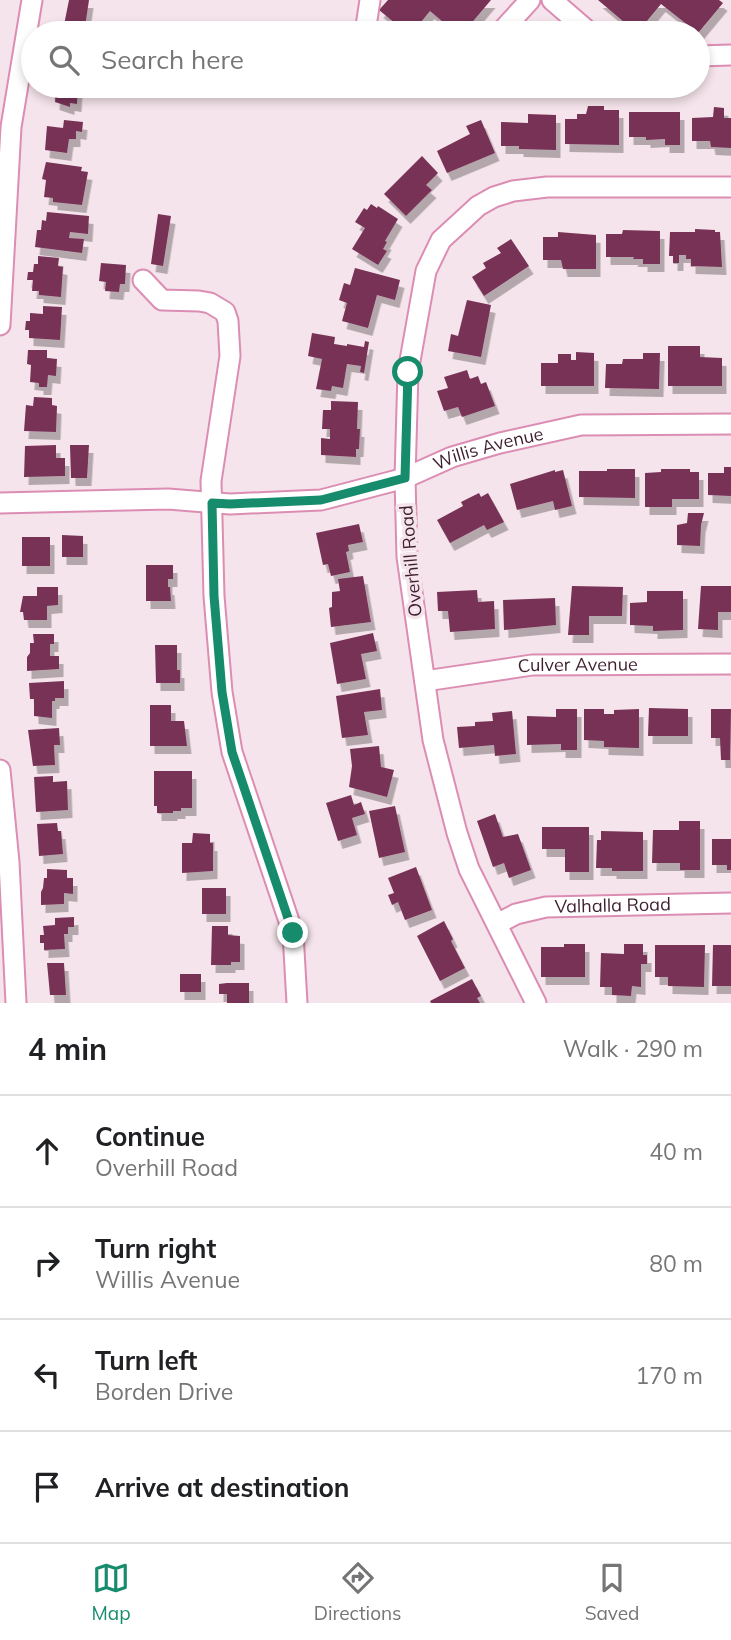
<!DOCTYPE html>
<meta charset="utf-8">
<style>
body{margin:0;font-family:Mulish,sans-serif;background:#f6f6f6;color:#202124}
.stop{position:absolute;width:21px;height:21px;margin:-16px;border:5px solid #178c6d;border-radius:50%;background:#fff}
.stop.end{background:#178c6d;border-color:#fff;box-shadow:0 2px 7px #0008}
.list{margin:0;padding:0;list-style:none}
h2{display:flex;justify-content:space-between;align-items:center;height:91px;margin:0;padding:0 28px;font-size:30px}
h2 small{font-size:23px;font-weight:400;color:#757577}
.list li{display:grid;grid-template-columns:46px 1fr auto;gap:21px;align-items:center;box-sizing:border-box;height:112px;padding:0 28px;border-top:2px solid #e0e0e0}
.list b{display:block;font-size:26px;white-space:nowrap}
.list p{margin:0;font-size:23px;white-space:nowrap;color:#757577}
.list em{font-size:23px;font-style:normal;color:#757577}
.icon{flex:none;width:38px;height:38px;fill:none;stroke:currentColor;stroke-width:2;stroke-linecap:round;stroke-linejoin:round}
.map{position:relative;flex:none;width:731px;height:1003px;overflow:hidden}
.search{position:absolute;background:#fff;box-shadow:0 4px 10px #0003;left:21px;right:21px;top:21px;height:77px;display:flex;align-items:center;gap:18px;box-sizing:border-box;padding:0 24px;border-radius:38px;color:#757577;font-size:26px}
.sheet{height:539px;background:#fff}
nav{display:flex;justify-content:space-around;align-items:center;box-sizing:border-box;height:98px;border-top:2px solid #e0e0e0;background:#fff;font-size:19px;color:#757577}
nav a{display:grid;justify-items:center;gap:4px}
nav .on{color:#178c6d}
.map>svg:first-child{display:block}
</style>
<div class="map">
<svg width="731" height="1003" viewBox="0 0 731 1003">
<defs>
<filter id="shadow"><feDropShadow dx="4.5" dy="8" stdDeviation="0" flood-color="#0004"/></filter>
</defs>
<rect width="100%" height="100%" fill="#f5e4eb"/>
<!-- building -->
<g fill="#773357" filter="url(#shadow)">
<path d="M69,0H89L85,27L64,25Z"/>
<path d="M388,0H491L463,33H456L430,11L412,33H407L379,10Z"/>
<path d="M598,0H719L723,3L698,33L661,4L637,33Z"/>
<path d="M51,86H78L77,104L70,103V107L55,102L56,92H50Z"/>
<path d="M588,106H604V110H619V145L565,144V119H577V114H586Z"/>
<path d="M714,107L724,108V118H731V148L711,147L710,141H692V118L713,117Z"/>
<path d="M629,112H680V145H665V139L646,140V137H629Z"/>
<path d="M528,114L556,115V150L519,149V146H501V122L528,123Z"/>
<path d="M64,120L83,122L82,132L76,131V139H69L67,153L45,150L47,126L63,128Z"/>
<path d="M481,120L495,153L447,173L437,151L470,134L466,126Z"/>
<path d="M422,156L438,173L426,185L432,190L406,216L384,194Z"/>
<path d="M46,162L82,167L81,171L88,172L82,205L53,202V198L44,197L46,180L42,179Z"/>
<path d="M371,204L377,208L378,206L398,219L385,241L387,242L383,249L387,251L378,265L352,249L365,228L355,222L364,208L367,210Z"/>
<path d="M47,212L89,216L88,234L70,232L69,238L84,239L82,253L35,247L37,230H41L42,220L46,221Z"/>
<path d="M158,214L171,216L163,266L151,264Z"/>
<path d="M695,229L715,230V232H720L722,267L691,266V259H686V255H679V263H673V256H669L670,232H695Z"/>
<path d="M623,230L660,231V264H643V259H633L634,257H606V234H622Z"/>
<path d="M558,232L596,235V269H563L561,260H543V237H558Z"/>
<path d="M511,239L529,266L484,296L472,277L486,268L483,263L501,253L497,248Z"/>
<path d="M38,256L59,258L58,266L63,267L61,297L39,295V291H32L33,280H27L28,272H33L34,264H38Z"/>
<path d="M101,263L126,265L125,284H120L119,292L105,291L106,282L99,281Z"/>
<path d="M355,268L400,280L395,300L377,295L368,328L342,321L347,303L339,300L344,283L350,285Z"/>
<path d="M467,300L491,305L481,357L448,351L451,334L458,336Z"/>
<path d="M43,306L62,307L60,340L29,338V330H25L26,321H30V313L43,314Z"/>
<path d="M312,333L335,337L334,344L347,346V344L364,347L365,341L369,342L364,373L360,372L361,366L347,364L343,388L332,386L331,391L316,389L322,359L308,356Z"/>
<path d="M668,346H700V357L722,358V386H668Z"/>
<path d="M28,350H47V358L57,359L56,376L48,375L47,387H39V383L30,382L31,365L27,364Z"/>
<path d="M576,352L594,353V386H541V363H558V354H571V360H576Z"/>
<path d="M643,353H660L659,389L605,388L606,364H622L623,359H643Z"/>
<path d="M467,370L470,379L478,376L481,384L486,382L495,406L462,417L458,407L444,411L437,391L448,388L444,377Z"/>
<path d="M34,397L52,398V405L57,406L56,432L24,431L26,405L33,406Z"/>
<path d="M331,401L358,402L357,429H360L359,449H356V457L321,455V438L330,439V429H322L323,410H331Z"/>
<path d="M56,445V458H65V476L24,477L25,446Z"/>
<path d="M70,445H89L87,478H71Z"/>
<path d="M724,467H731V496L708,495V473H724Z"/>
<path d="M607,469H635V498L579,497V471H607Z"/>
<path d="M661,469H690V472H699V499H672V507H645V473L661,472Z"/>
<path d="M555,470V472L563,470L572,506L555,510L553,501L517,510L510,484Z"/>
<path d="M479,493L481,497L488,493L504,522L487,530L484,525L450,543L437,520L463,506L461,502Z"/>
<path d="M688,513H704L701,525L700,546L677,545V525L687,523Z"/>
<path d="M359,524L363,542L348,545L349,551L346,552L350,572L331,576L328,564L323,565L316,533Z"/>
<path d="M62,535L83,536V557H62Z"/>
<rect x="22" y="537" width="28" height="29"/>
<path d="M146,565H173V579H168V587H170L171,601H146Z"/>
<path d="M363,576L371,622L331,627L329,608L332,607V592L340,591L338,579Z"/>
<path d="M572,586L623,587L622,616H589V635H568Z"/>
<path d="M701,586H731V612H718V630L698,629Z"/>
<path d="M37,587H58V605L47,606V620H24L23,612H20L23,596H37Z"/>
<path d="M477,590L478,602L494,601L495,629L450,632L448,611H438L437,592Z"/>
<path d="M647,591H683V630L653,631V626L630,625V603L647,602Z"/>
<path d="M555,598L556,625L504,630L503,600Z"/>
<path d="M373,633L377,651L361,654L366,679L337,684L330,643Z"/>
<path d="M33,634H54V644H50V656H59V669L27,671V657L30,653V643H34Z"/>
<path d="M155,645H177V670H180V683H156Z"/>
<path d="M64,681V698H55V701H52V718L34,716V699H30L29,683Z"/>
<path d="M380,689L382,710L364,712L368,735L342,738L336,696Z"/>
<path d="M150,705H171V721H184L187,746H150Z"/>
<path d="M649,708L688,709V736H648Z"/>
<path d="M556,709H577V750H561V744L527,745V716L556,717Z"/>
<path d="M584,709H604V714H614V710L639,709V748L604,747V741L584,740Z"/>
<path d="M711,709H731L730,760H721L720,738H711Z"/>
<path d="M512,711L516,754L495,756L494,745L459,748L457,727L475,726V722L493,721L492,713Z"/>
<path d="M59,728L60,745H54L55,765L33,766L28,730Z"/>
<path d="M379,746L381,767L394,770L387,797L349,787L352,766L350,749Z"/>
<path d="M154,771H192V808H181V811H173V813H157V806H154Z"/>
<path d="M53,776V782L67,781L68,810L36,812L34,777Z"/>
<path d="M351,795L354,805L361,802L365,814L352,818L357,835L338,841L326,803Z"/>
<path d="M395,806L405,852L379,858L369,811Z"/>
<path d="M495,814L503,837L518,834L531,870L509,878L504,863L493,867L477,821Z"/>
<path d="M679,821H700V870H680V863H652L653,830H679Z"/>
<path d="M57,823L58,831H61L63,854L39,856L37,824Z"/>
<path d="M542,827H589V872H565V849H542Z"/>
<path d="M601,831L643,832V871H612V868H596L597,840H601Z"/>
<path d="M193,833L210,834V843H213V871L182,873V843H192Z"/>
<path d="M712,839H731V870H727V865H712Z"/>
<path d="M416,867L432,910L405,920L398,902L392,905L388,895L394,893L388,878Z"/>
<path d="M47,869L67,870V878H73V894L64,893V904L41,905V892L43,888L44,878H47Z"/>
<rect x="202" y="888" width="24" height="26"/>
<path d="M74,917V927H68V934H64L65,949L44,950V943H40V935H44L43,926L55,925V918Z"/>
<path d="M444,921L453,939L451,941L465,968L440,981L417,936Z"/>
<path d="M212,926H228V935L240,936V962H231V965H211Z"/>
<path d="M564,944H585V977H541V947H564Z"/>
<path d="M624,944H643V955H647V964H641V987L632,986L631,996L612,995V987H600L601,953L624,954Z"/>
<path d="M655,945H705L704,987L668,986V977H655Z"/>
<path d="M713,945H731V986H712Z"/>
<path d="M47,963H64L66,995H50Z"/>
<rect x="180" y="974" width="21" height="18"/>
<path d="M472,979L481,996L477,998L480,1003H431L430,1001Z"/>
<path d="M227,983H249V1003H227V994H219V984Z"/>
</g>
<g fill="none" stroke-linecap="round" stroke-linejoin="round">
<!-- minor casing -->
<g stroke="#dc8db3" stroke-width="23">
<g id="minor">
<path d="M552,0L590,33"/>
<path d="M365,33L370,0"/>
<path d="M500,33L530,0"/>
<path d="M698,56L731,55"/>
<path d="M143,280L162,300L199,301L210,303L225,312L228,321L230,356L211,481L214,596L222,692L232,752L293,933L297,1003"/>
<path d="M0,325L11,127L32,0"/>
<path id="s1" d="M0,503L168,499L230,504L321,500L405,478L452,457L500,443L581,425L731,424"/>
<path id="s2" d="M425,681L532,665L731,664"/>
<path d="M0,770L9,862L16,1003"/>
<path id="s3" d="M497,924L516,914L546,907L731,903"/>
<path d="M536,1003L469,869L457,833L433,740L407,557L405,478L408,372L426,271L441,240L465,218L478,206L494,197L513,191L547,187H731"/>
</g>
</g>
<!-- minor -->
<use href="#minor" stroke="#fff" stroke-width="19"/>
</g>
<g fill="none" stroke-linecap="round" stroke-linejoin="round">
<!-- route -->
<path stroke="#178c6d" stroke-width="9" d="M293,933L232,752L222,692L214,596L212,503L230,504L321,500L405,478L408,372"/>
</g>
<g text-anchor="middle" stroke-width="7" stroke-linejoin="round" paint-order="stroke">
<!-- street labels -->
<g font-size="18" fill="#3d1e2d" stroke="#f5e4eb">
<text dy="6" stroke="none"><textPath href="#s1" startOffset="497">Willis Avenue</textPath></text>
<text transform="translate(411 561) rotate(-95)" y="6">Overhill Road</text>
<text dy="6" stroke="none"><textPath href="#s2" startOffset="154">Culver Avenue</textPath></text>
<text dy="6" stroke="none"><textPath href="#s3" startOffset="119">Valhalla Road</textPath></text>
</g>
</g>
</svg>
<div class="stop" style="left:408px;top:372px"></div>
<div class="stop end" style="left:293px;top:933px"></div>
<div class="search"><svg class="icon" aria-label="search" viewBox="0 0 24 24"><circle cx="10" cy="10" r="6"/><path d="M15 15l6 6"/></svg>Search here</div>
</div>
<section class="sheet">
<h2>4 min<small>Walk · 290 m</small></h2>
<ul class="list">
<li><svg class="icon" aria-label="ahead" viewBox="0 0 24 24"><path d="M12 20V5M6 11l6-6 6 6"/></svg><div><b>Continue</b><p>Overhill Road</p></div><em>40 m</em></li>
<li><svg class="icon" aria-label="right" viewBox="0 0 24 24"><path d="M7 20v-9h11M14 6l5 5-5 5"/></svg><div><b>Turn right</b><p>Willis Avenue</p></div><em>80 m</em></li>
<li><svg class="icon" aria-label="left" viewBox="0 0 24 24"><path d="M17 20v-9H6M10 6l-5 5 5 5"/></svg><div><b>Turn left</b><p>Borden Drive</p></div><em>170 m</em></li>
<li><svg class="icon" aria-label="arrive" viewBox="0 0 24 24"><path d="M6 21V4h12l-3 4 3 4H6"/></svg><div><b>Arrive at destination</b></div></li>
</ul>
</section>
<nav>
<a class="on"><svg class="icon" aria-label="map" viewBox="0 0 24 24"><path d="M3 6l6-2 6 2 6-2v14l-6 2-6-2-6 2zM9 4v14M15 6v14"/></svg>Map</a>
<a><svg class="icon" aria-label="directions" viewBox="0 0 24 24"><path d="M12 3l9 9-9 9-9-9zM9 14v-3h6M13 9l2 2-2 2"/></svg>Directions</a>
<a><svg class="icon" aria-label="saved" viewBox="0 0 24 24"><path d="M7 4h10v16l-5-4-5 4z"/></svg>Saved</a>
</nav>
